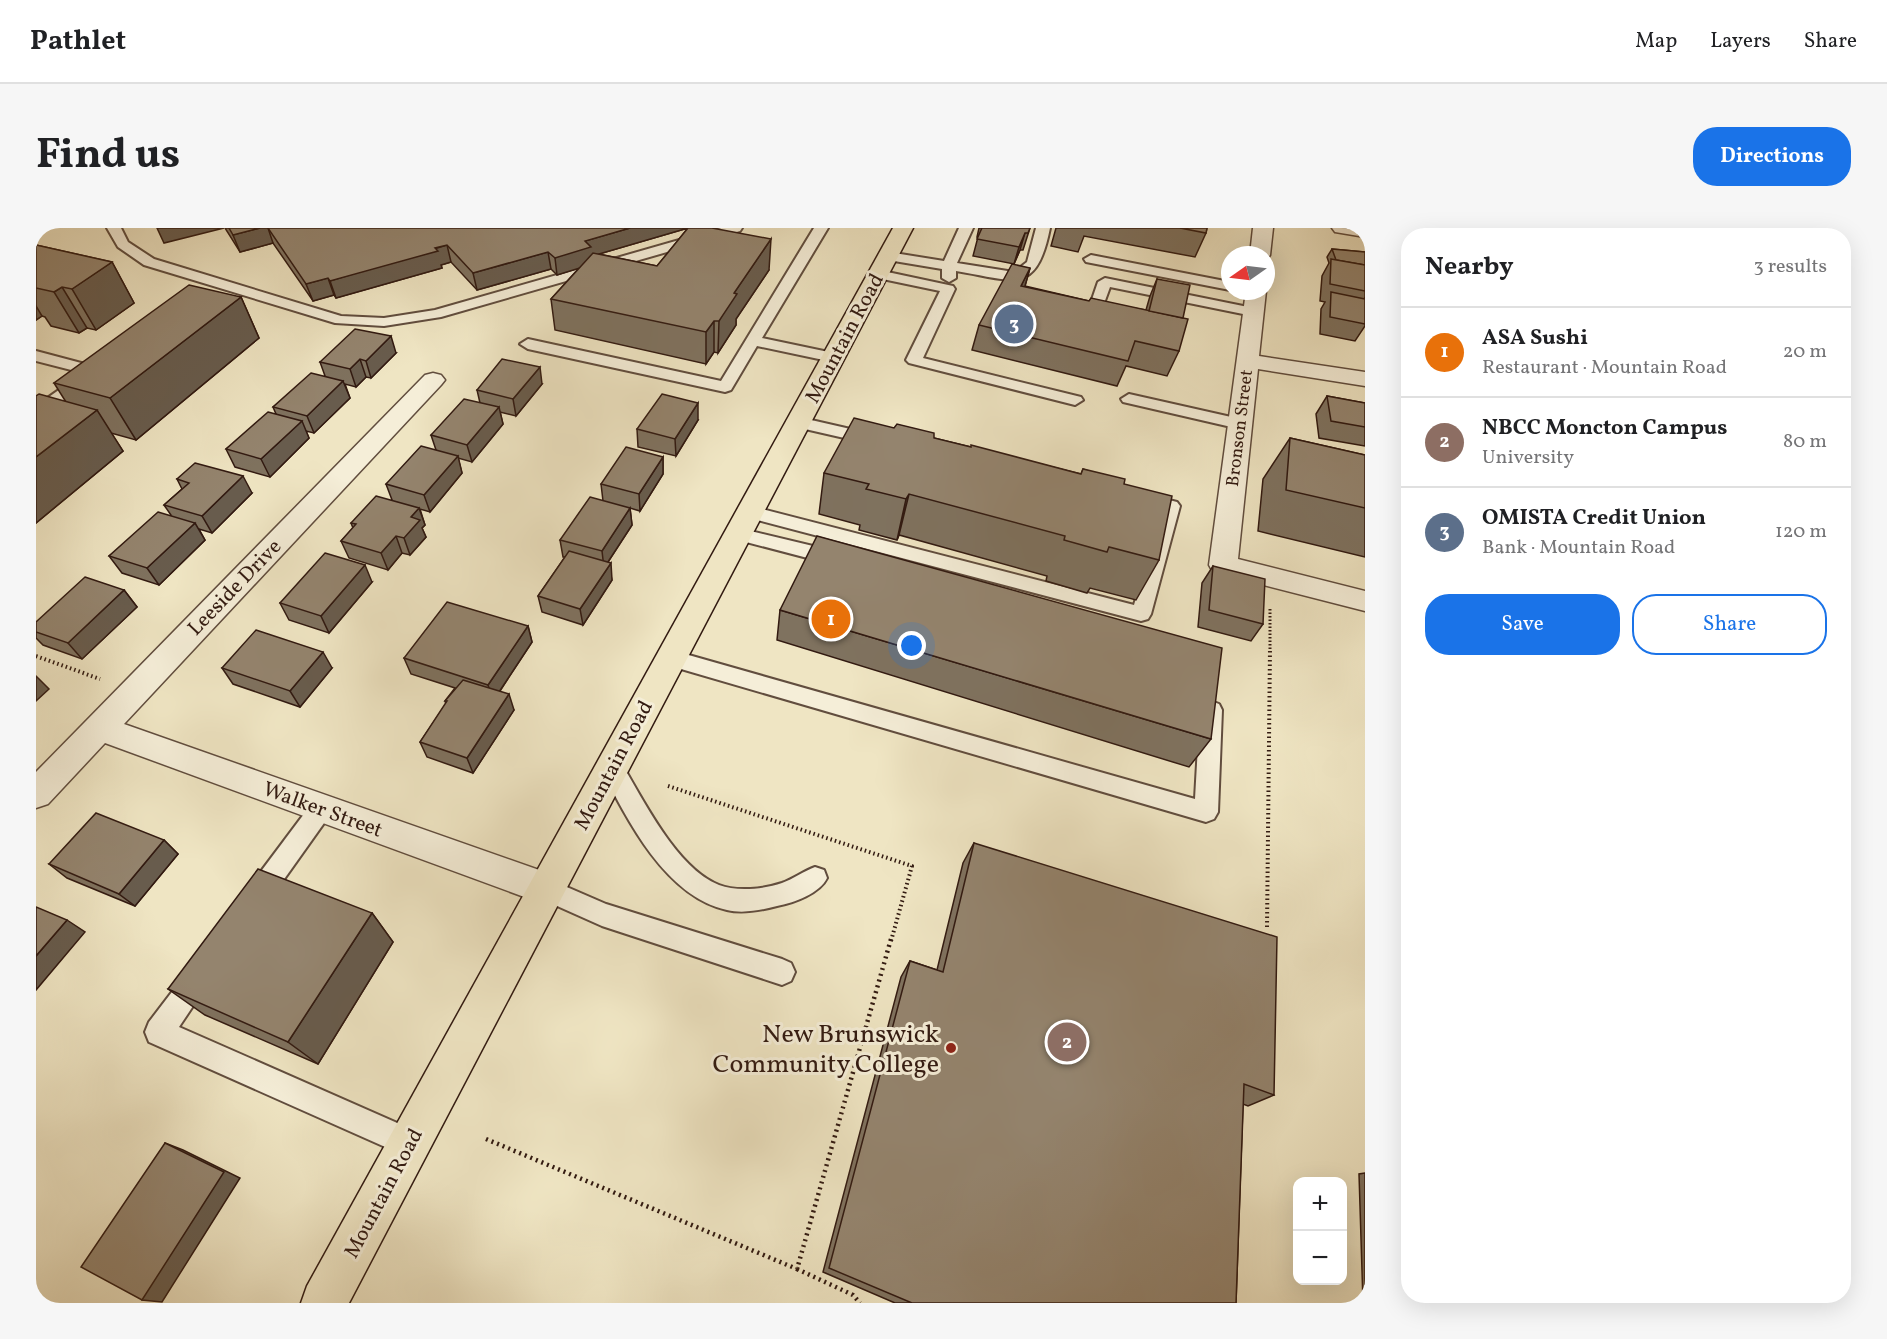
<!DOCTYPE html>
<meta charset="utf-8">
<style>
body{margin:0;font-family:Vollkorn,serif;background:#f6f6f6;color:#202124}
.controls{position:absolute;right:18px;bottom:18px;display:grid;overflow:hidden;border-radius:12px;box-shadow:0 6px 24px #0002}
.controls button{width:54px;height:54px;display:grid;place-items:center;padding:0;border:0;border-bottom:2px solid #e0e0e0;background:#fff;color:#202124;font:30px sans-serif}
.compass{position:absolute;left:1185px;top:18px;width:54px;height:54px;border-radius:50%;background:#fff;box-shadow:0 6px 24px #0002;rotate:256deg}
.you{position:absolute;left:876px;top:418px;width:21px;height:21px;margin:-15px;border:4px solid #fff;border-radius:50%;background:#1a73e8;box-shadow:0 0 0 9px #1a73e833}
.badge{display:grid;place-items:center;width:39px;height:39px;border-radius:50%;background:#1a73e8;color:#fff;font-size:20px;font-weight:700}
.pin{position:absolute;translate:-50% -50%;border:3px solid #fff;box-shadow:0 2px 6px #0006}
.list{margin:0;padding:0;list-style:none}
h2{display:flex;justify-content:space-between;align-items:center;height:78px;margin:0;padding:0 24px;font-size:26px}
h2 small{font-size:20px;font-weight:400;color:#757577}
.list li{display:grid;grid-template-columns:39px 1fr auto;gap:18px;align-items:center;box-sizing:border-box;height:90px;padding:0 24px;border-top:2px solid #e0e0e0}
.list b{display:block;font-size:22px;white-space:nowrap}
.list p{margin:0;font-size:20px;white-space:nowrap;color:#757577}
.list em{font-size:20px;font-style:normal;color:#757577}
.actions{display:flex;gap:12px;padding:18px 24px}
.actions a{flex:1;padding:14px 0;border:2px solid #1a73e8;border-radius:24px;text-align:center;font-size:21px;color:#1a73e8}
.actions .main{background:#1a73e8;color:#fff}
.map{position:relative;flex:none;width:1329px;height:1075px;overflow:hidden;border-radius:24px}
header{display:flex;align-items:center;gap:36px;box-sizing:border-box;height:84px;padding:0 30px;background:#fff;border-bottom:2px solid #e0e0e0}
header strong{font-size:28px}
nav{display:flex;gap:33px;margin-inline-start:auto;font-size:21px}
.intro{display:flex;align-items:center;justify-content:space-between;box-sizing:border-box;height:144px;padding:0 36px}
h1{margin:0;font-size:42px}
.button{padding:15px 27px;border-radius:24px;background:#1a73e8;color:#fff;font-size:21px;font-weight:700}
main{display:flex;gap:36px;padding:0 36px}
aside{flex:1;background:#fff;border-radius:24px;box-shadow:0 6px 24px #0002}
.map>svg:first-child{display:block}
</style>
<header>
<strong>Pathlet</strong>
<nav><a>Map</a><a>Layers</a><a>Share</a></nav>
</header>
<div class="intro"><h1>Find us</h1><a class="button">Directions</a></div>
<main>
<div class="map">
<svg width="1329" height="1075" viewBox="0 0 1329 1075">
<rect width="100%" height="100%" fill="#efe5c3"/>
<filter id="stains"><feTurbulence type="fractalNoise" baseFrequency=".00333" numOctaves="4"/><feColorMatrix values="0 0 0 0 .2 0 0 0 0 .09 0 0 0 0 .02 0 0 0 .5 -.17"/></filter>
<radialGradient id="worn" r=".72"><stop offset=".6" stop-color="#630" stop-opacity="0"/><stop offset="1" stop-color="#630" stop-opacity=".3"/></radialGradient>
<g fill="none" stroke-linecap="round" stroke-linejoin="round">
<!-- lane casing -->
<g stroke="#614d3e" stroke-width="4">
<g id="lane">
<path d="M71,0H85L92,14L118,31L305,88L348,90L399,82L685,0H706L704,3L405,89L348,98L299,95L108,37L82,19Z"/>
<path d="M778,0H792L726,110L802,126L805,129L802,132L797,134L721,118L695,162L689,164L492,121L484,116L492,111L685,153Z"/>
<path d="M923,0H937L921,35L978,44L991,34L1000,0H1014C1000,69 977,52 920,43V50L913,54L906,50V41L852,32L845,28L852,24L908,33Z"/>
<path d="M1055,27L1194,54V62L1050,34L1048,31Z"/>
<path d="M842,42L917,58L919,61L887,130L1045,169L1047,172L1039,177L873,135L870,132L904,63L837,49L835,46Z"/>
<path d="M1069,50L1217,80L1224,84L1217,88L1074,59L1063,89H1053L1051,86L1062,54Z"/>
<path d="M0,123L64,140L66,143L64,146L56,147L55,152L6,190L0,191V178L47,145L0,133Z"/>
<path d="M1093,166L1204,191L1212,196L1204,201L1087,174L1085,171Z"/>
<path d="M762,189L845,208L847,212L845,216L839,217L756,198L754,194L756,190Z"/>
<path d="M1105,265L1141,274L1144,278L1115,386L1112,391L1105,393L714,290L708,288L705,284L708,280L714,278L1098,377L1125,282L1099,275L1096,271L1099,267Z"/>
<path d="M702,300L802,324L809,326L811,331L809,336L802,338L695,310L693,306L695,302Z"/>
<path d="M635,422L1159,571L1164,482L1167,476L1175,473L1183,476L1186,482L1182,584L1178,591L1170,594L628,436L625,430L628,424Z"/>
<path d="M576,531L584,533C607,571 640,640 683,657C701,664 728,661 746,655C757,651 768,643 779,639L788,642L791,650C784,665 758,675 741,678C726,682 707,686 691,682C630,669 591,592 565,540L568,533Z"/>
<path d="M285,571L293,574L297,581L293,588L229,678L220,681L211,678L208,670L211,662L277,574Z"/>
<path d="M510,650L570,676L746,731L755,735L759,744L755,753L746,757L566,698L501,669L498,661L501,653Z"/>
<path d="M164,735L173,739L177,748L143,799L384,905L389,915L384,925L374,930L113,814L109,804L113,794L155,739Z"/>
</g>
</g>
<!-- street casing -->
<g stroke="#614d3e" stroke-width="3">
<g id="street">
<path d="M1217,0H1237L1234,27L1231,31L1230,27H1214Z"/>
<path d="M1296,0H1329V9L1299,4Z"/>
<path d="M1210,63H1230L1223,128L1329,144V158L1222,141L1202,331L1329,363V383L1177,344L1173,337Z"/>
<path d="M397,145L405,147L409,152L405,157L88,496L523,649L528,661L523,673L510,677L69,515L12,576L0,580V544L389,147Z"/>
</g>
</g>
<!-- primary casing -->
<g stroke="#321a11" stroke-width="3">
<path id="primary" d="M857,0H877L313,1075H265L271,1058Z"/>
</g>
<!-- path-far2 -->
<path stroke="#321a11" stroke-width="3" stroke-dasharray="1.5 2" stroke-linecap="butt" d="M1234,421V380"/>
<!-- path-far1 -->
<g stroke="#321a11" stroke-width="4" stroke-dasharray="1.5 3" stroke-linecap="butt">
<path d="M0,428L64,451"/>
<path d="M632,558L876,638L855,713"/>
<path d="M1231,699L1234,420"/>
</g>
<!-- path -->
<g stroke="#321a11" stroke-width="4.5" stroke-dasharray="2 4" stroke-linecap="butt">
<path d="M450,911L761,1041L855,711"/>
<path d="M761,1041L817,1067L824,1075"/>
</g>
<!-- lane -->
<use href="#lane" fill="#f5eed8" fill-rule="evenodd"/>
<!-- street -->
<use href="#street" fill="#f5eed8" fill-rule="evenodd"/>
<!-- primary -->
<use href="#primary" fill="#efe5c3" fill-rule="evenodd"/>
</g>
<!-- wall -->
<g fill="#7f725f" stroke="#321a11" stroke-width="1.5" fill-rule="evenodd">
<path d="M189,0H676L733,42L700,91V97L682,125L678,124L670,136L519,102L515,71L543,40L521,47L515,41L441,62L415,34L405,37L406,40L300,70L298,67L277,73L237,15L204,24ZM652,0L621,38L563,26Z"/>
<path d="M943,0H994L987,22H984L978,36L937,28L942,9H941Z"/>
<path d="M1020,0H1171L1170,5L1159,29L1048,8L1042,24L1015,18Z"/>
<path d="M0,17L76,34L98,75L60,102L51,100L43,105L15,98L9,89L6,88L0,92Z"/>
<path d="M1296,21L1329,24V69L1328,71H1329V98L1319,113L1284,106L1285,81L1289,74L1284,73L1286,48L1293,35L1291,29Z"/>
<path d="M994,40L989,58L1053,73L1110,82L1114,68L1121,51L1143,123L1131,148L1090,138L1081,158L936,122L943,97Z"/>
<path d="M205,69L223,110L100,212L75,205L87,223L0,295V168L30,174L18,155Z"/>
<path d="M360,125L335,150L330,149L320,159L309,156L314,170L278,205L270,203L273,210L234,249L199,239L190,221L240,186L237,179L289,148L284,134Z"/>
<path d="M506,156L480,188L464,184L467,196L436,234L422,230L426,245L394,284L384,281L389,297L386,300L390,309L374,327L366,325L352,342L313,330L305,313L317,300L315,295L356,272L350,256L400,222L395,207L444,175L441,162Z"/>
<path d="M1291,168L1329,175V218L1283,210L1280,186Z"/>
<path d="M662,192L640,228L602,219L601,201Z"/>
<path d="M898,210L1045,246L1047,241L1088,256L1123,332L1100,372L1054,360L1051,365L1010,353L1011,348L863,307L861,312L823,302L824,297L783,286L788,245Z"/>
<path d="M1254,210L1329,227V329L1222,303L1227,251Z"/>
<path d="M627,229V246L604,283L594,280L596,297L572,334L576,352L547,397L506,384L502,368L529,329H527L524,312L567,273L565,256Z"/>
<path d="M141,251L216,265L176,305L163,301L169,312L123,357L86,345L73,328L135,287L128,277L146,261Z"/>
<path d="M1177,338L1227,396L1215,413L1162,399L1166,355Z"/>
<path d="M336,354L293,405L253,392L244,375Z"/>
<path d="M88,362L101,379L46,431L7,417L0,410V394Z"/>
<path d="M744,382L1175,511L1153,539L741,412Z"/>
<path d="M492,398L496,414L464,463L478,482L437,545L391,529L384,514L410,476L409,473L419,460L375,446L368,430Z"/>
<path d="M186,440H296L264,479L197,456Z"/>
<path d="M128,612L142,626L99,678L31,650L13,636Z"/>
<path d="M938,615L1238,867L1212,878L1207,876L1200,1075H859L787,1044L865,749L874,733L901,742L927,635Z"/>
<path d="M336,685L357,714L282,836L169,787L132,761Z"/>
<path d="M1329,945V1075H1327L1323,946Z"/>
</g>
<!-- shaded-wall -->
<g fill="#685c4d" stroke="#321a11" stroke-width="1.5">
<path d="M121,0H188L128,15Z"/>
<path d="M224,0H232L237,15L204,24L197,7Z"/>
<path d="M594,0H652L556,28L557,36L521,47L519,30L549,13Z"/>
<path d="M989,5L984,22L978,36L983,19Z"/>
<path d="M735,11L733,42L700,91V97L682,125L683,93L698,65Z"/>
<path d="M411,17L415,34L405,37L406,40L300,70L294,53Z"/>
<path d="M512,24L515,41L441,62L437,45Z"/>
<path d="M76,34L98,75L60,102L36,61Z"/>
<path d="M994,40L987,65L985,58Z"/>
<path d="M292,50L298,67L277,73L270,56Z"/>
<path d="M26,59L51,100L43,105L18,64Z"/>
<path d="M205,69L223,110L100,212L74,170Z"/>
<path d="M0,78L6,88L0,92Z"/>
<path d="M678,93V124L670,136V104Z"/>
<path d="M355,108L360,125L335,150L330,133Z"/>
<path d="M324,131L330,149L320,159L314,141Z"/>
<path d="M504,139L506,156L480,188L477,171Z"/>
<path d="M307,153L314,170L278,205L271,188Z"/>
<path d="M662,175V192L640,228L639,211Z"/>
<path d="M463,179L467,196L436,234L431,217Z"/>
<path d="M61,182L87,223L0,295V229Z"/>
<path d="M266,193L273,210L234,249L225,231Z"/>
<path d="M422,228L426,245L394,284L388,267Z"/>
<path d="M627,229V246L604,283L603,266Z"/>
<path d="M207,248L216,265L176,305L166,288Z"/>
<path d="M873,266L863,307L861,312L870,271Z"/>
<path d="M383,280L389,297L386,300L390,309L374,327L368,310L375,289Z"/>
<path d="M594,280L596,297L568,340L566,323Z"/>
<path d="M159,295L169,312L123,357L111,340Z"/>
<path d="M360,308L366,325L352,342L345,325Z"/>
<path d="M575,335L576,352L547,397L544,381Z"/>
<path d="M329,337L336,354L293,405L285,388Z"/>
<path d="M88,362L101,379L46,431L32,415Z"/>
<path d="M492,398L496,414L457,473L452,457Z"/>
<path d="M287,424L296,440L264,479L254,463Z"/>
<path d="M0,448L13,461L0,473Z"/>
<path d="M473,466L478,482L437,545L431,530Z"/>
<path d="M128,612L142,626L99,678L83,666Z"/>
<path d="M336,685L357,714L282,836L252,814Z"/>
<path d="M31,692L49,704L0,762V728Z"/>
<path d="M129,915L147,922L204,950L126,1074L106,1072Z"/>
</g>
<!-- building -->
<g fill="#94846e" stroke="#321a11" stroke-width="1.5">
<path d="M193,0H224L197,7Z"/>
<path d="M232,0H594L549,13L555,19L519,30L512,24L437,45L411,17L399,20L402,23L294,53L292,50L270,56Z"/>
<path d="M652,0H676L735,11L698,65L701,66L683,93H678L670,104L515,71L557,25L621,38Z"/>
<path d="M946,0H994L992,5H989L983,19L941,11Z"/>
<path d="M1144,0H1171L1170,5Z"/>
<path d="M0,17L76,34L36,61L26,59L18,64L0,60Z"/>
<path d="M1296,21L1329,24V37L1300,32Z"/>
<path d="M1295,31L1329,37V63L1294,56Z"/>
<path d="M976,36L994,40L985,58L1053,73L1055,70L1152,91L1143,123L1099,113L1092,133L943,97Z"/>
<path d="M1121,51L1154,57L1147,90L1113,83Z"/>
<path d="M153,57L205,69L74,170L18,155Z"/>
<path d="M1295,64L1329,71V96L1294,89Z"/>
<path d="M319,101L355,108L330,133L324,131L314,141L284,134Z"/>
<path d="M466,131L504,139L477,171L441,162Z"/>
<path d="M275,145L307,153L271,188L237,179Z"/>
<path d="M3,166L61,182L0,229V168Z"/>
<path d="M626,166L662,175L639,211L601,201Z"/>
<path d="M1291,168L1329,175V199L1295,193Z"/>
<path d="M428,171L463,179L431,217L395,207Z"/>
<path d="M232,184L266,193L225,231L190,221Z"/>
<path d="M818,190L858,200L861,196L898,205V210L935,219V217L1045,246L1047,241L1089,251L1088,256L1136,268L1123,332L1073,319L1071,324L1028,312L1029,308L873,266L870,271L830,261L833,256L788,245Z"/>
<path d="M1254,210L1329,227V280L1250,262Z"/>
<path d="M385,218L422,228L388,267L350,256Z"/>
<path d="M590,219L627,229L603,266L565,256Z"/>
<path d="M159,235L207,248L166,288L128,277L153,255L141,251Z"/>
<path d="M340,268L383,280L375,289L384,292L368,310L360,308L345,325L305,313L320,296L315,295Z"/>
<path d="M554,269L594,280L566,323L524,312Z"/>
<path d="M122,284L159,295L111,340L73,328Z"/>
<path d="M781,308L1186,420L1175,511L744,382Z"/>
<path d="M533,323L575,335L544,381L502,368Z"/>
<path d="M289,325L329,337L285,388L244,375Z"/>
<path d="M1177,338L1229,351L1227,396L1173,382Z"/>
<path d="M49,349L88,362L32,415L0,404V394Z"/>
<path d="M411,374L492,398L452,457L368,430Z"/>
<path d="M220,402L287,424L254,463L186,440Z"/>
<path d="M427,452L473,466L431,530L384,514L411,473H409Z"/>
<path d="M60,585L128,612L83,666L13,636Z"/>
<path d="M938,615L1241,709L1238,867L1208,856L1200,1075H876L793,1040L874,733L907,744Z"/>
<path d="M222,641L336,685L252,814L132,761Z"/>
<path d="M0,679L31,692L0,728Z"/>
<path d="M129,915L188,944L106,1072L45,1039Z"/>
</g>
<!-- markers -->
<circle fill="#8f2418" stroke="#f5eed8" stroke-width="2" cx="915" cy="820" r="6"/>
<g text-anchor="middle" stroke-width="6" stroke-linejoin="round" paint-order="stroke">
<!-- far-street labels -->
<g font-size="18" fill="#321a11" stroke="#f5eed8">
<text transform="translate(1203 200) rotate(-83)" y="6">Bronson Street</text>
</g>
<!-- street labels -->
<g font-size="21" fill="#321a11" stroke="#f5eed8">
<text transform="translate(808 110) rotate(-62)" y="7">Mountain Road</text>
<text transform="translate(198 359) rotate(-46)" y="7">Leeside Drive</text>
<text transform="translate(577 537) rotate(-62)" y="7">Mountain Road</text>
<text transform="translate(287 581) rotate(20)" y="7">Walker Street</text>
<text transform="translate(347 965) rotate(-62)" y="7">Mountain Road</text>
</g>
<!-- near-poi labels -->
<g font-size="26" fill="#321a11" stroke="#f5eed8" text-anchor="end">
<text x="903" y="814">New Brunswick<tspan x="903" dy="30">Community College</tspan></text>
</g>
</g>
<rect width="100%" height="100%" filter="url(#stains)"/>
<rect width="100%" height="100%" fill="url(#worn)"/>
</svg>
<div class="controls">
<button>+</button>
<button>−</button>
</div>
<svg class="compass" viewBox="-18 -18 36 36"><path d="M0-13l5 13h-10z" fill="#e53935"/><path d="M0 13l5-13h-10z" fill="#757577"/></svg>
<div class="you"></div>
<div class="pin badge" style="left:795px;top:391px;background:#e8710a">1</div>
<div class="pin badge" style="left:1031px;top:814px;background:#8d6e63">2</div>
<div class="pin badge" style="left:978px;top:96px;background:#5c6f8a">3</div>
</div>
<aside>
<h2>Nearby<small>3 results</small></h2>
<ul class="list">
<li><span class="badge" style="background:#e8710a">1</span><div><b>ASA Sushi</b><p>Restaurant · Mountain Road</p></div><em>20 m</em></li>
<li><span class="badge" style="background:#8d6e63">2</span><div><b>NBCC Moncton Campus</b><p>University</p></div><em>80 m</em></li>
<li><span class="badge" style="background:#5c6f8a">3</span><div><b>OMISTA Credit Union</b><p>Bank · Mountain Road</p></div><em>120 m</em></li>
</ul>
<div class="actions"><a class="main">Save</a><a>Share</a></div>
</aside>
</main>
